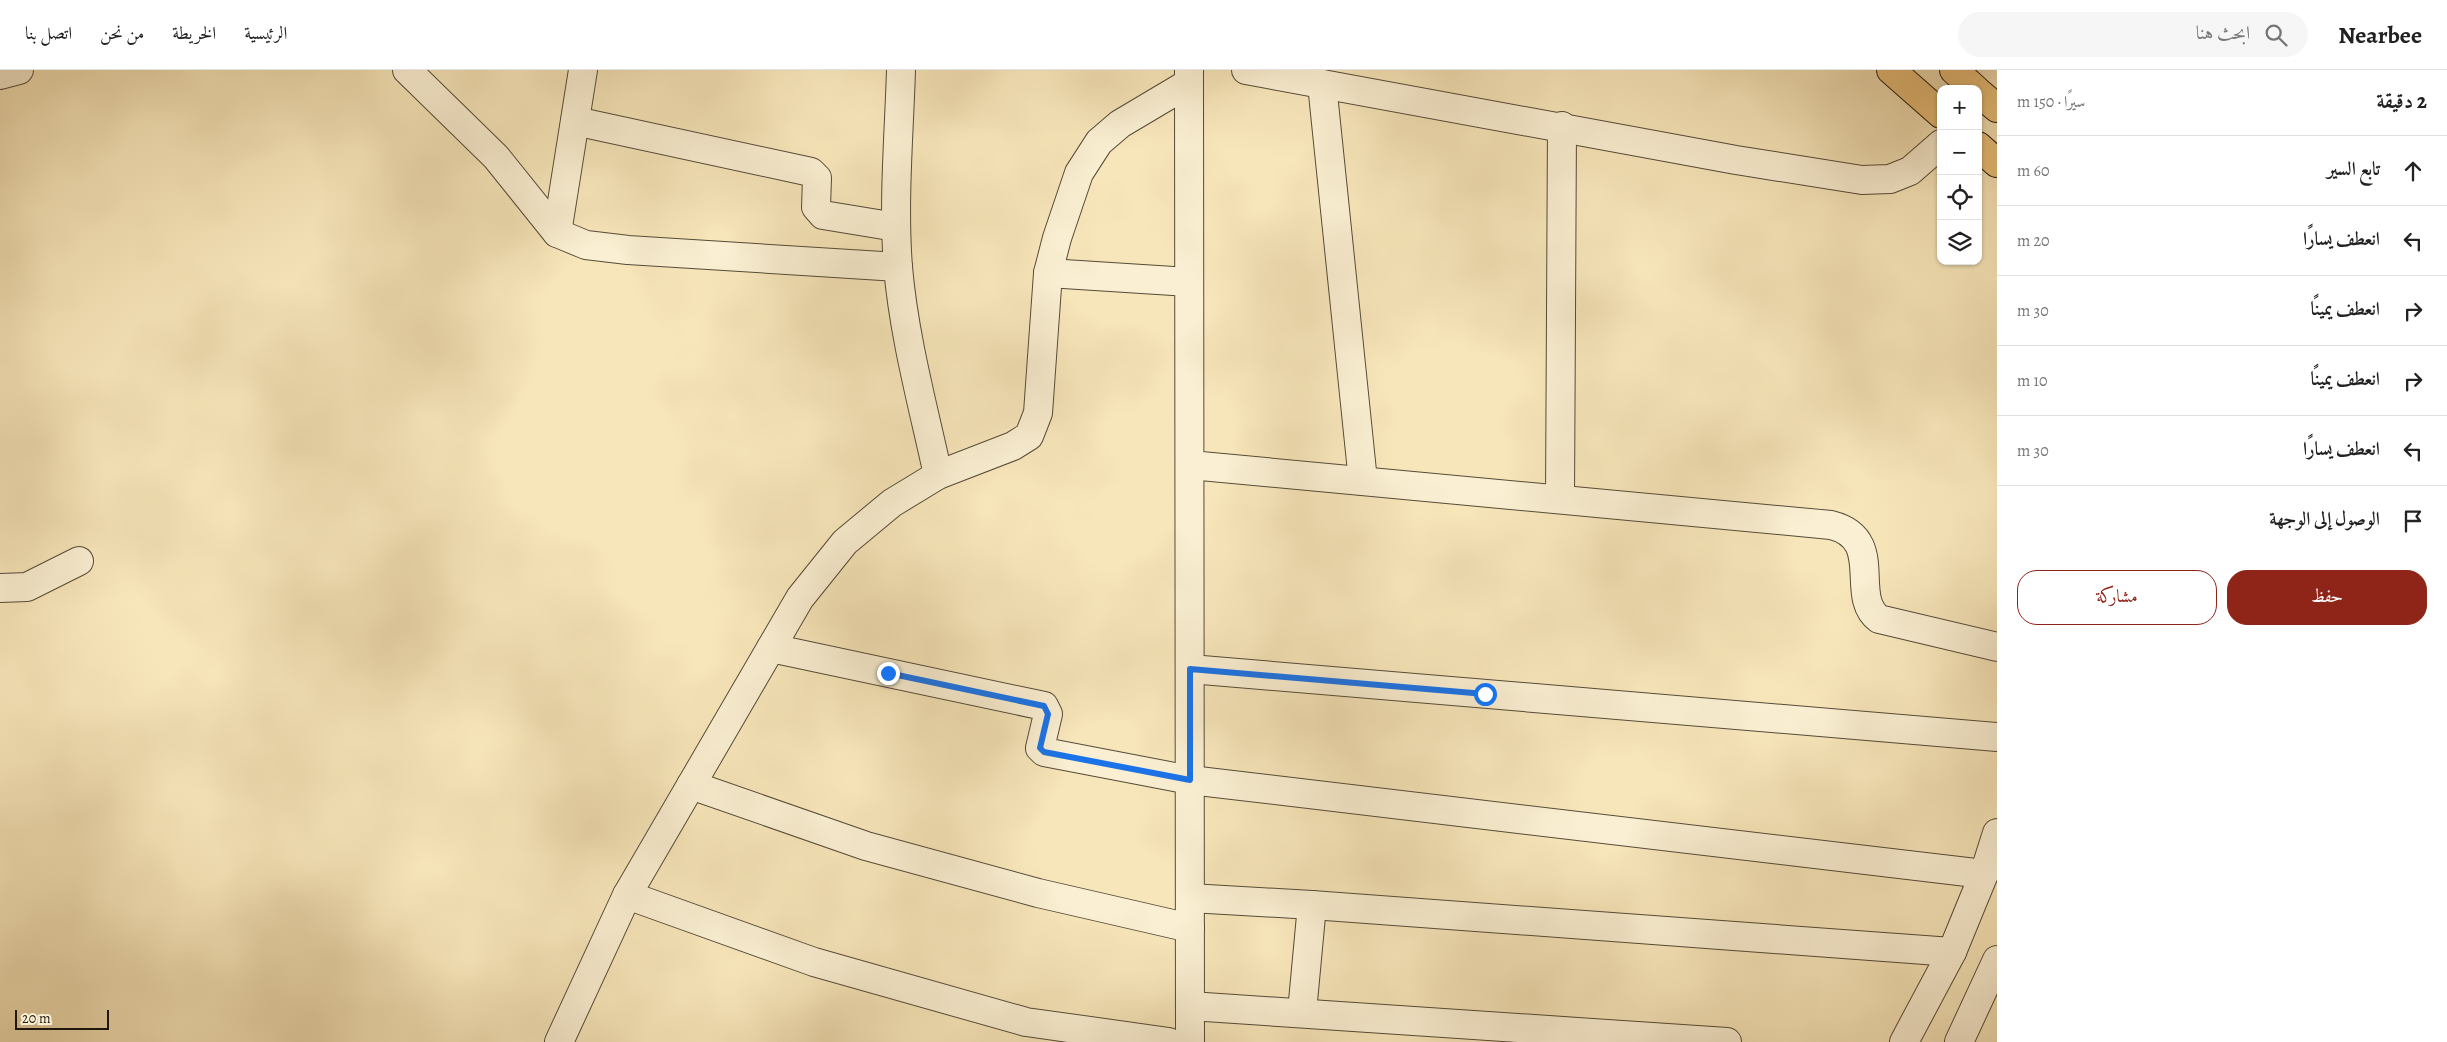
<!DOCTYPE html>
<html lang="ar">
<meta charset="utf-8">
<style>
body{margin:0;font-family:Alegreya,Amiri,serif;background:#f6f6f6;color:#222;direction:rtl}
.controls{position:absolute;right:15px;top:15px;display:grid;overflow:hidden;border-radius:10px;box-shadow:0 1px 4px #0004}
.controls button{width:45px;height:45px;display:grid;place-items:center;padding:0;border:0;border-bottom:1px solid #e0e0e0;background:#fff;color:#222;font:25px sans-serif}
.scale{position:absolute;left:15px;bottom:12px;width:94px;box-sizing:border-box;padding-left:5px;border:2px solid #20170d;border-top:0;font-size:14px;line-height:18px;white-space:nowrap;color:#20170d;-webkit-text-stroke:4px #faefd2;paint-order:stroke}
.stop{position:absolute;width:15px;height:15px;margin:-11px;border:4px solid #1a73e8;border-radius:50%;background:#fff}
.stop.end{background:#1a73e8;border-color:#fff;box-shadow:0 1px 5px #0008}
.list{margin:0;padding:0;list-style:none}
h2{display:flex;justify-content:space-between;align-items:center;height:65px;margin:0;padding:0 20px;font-size:21px}
h2 small{font-size:16px;font-weight:400;color:#767676}
.list li{display:grid;grid-template-columns:32px 1fr auto;gap:15px;align-items:center;box-sizing:border-box;height:70px;padding:0 20px;border-top:1px solid #e0e0e0}
.list b{display:block;font-size:19px;white-space:nowrap}
.list em{font-size:16px;font-style:normal;color:#767676}
.actions{display:flex;gap:10px;padding:15px 20px}
.actions a{flex:1;padding:11px 0;border:1px solid #8f2418;border-radius:20px;text-align:center;font-size:18px;color:#8f2418}
.actions .main{background:#8f2418;color:#fff}
.icon{flex:none;width:28px;height:28px;fill:none;stroke:currentColor;stroke-width:2;stroke-linecap:round;stroke-linejoin:round}
.map{position:relative;flex:none;width:1997px;height:972px;overflow:hidden;direction:ltr}
header{display:flex;align-items:center;gap:30px;box-sizing:border-box;height:70px;padding:0 25px;background:#fff;border-bottom:1px solid #e0e0e0}
header strong{font-size:24px}
nav{display:flex;gap:28px;margin-inline-start:auto;font-size:18px}
.search{width:350px;height:45px;background:#f6f6f6;display:flex;align-items:center;gap:12px;box-sizing:border-box;padding:0 18px;border-radius:28px;color:#767676;font-size:19px}
main{display:flex}
aside{flex:1;background:#fff}
.map>svg:first-child{display:block}
</style>
<header>
<strong>Nearbee</strong>
<div class="search"><svg class="icon" aria-label="search" viewBox="0 0 24 24"><circle cx="10" cy="10" r="6"/><path d="M15 15l6 6"/></svg>ابحث هنا</div>
<nav><a>الرئيسية</a><a>الخريطة</a><a>من نحن</a><a>اتصل بنا</a></nav>
</header>
<main>
<aside>
<h2>2 دقيقة<small>سيرًا · 150 m</small></h2>
<ul class="list">
<li><svg class="icon" aria-label="ahead" viewBox="0 0 24 24"><path d="M12 20V5M6 11l6-6 6 6"/></svg><div><b>تابع السير</b></div><em>60 m</em></li>
<li><svg class="icon" aria-label="left" viewBox="0 0 24 24"><path d="M17 20v-9H6M10 6l-5 5 5 5"/></svg><div><b>انعطف يسارًا</b></div><em>20 m</em></li>
<li><svg class="icon" aria-label="right" viewBox="0 0 24 24"><path d="M7 20v-9h11M14 6l5 5-5 5"/></svg><div><b>انعطف يمينًا</b></div><em>30 m</em></li>
<li><svg class="icon" aria-label="right" viewBox="0 0 24 24"><path d="M7 20v-9h11M14 6l5 5-5 5"/></svg><div><b>انعطف يمينًا</b></div><em>10 m</em></li>
<li><svg class="icon" aria-label="left" viewBox="0 0 24 24"><path d="M17 20v-9H6M10 6l-5 5 5 5"/></svg><div><b>انعطف يسارًا</b></div><em>30 m</em></li>
<li><svg class="icon" aria-label="arrive" viewBox="0 0 24 24"><path d="M6 21V4h12l-3 4 3 4H6"/></svg><div><b>الوصول إلى الوجهة</b></div></li>
</ul>
<div class="actions"><a class="main">حفظ</a><a>مشاركة</a></div>
</aside>
<div class="map">
<svg width="1997" height="972" viewBox="0 0 1997 972">
<rect width="100%" height="100%" fill="#f7e6ba"/>
<filter id="stains"><feTurbulence type="fractalNoise" baseFrequency=".004" numOctaves="4"/><feColorMatrix values="0 0 0 0 .2 0 0 0 0 .09 0 0 0 0 .02 0 0 0 .5 -.17"/></filter>
<radialGradient id="worn" r=".72"><stop offset=".6" stop-color="#630" stop-opacity="0"/><stop offset="1" stop-color="#630" stop-opacity=".3"/></radialGradient>
<g fill="none" stroke-linecap="round" stroke-linejoin="round">
<!-- minor casing -->
<g stroke="#564b38" stroke-width="30">
<g id="minor">
<path d="M407,0L496,87L557,163L586,175L628,180L898,197"/>
<path d="M901,0C899,65 893,132 898,197C904,267 923,336 938,405"/>
<path d="M1189,0L1190,972"/>
<path d="M1246,0L1736,90L1862,110L1890,109L1910,101L1941,74"/>
<path d="M0,5L19,0"/>
<path d="M1322,14L1363,411"/>
<path d="M575,51L811,102L817,108L816,137L823,145L896,157"/>
<path d="M557,163L583,0"/>
<path d="M1048,203L1189,212"/>
<path d="M1190,395L1831,455C1887,469 1848,526 1879,549L1997,577"/>
<path d="M1560,429L1562,56"/>
<path d="M0,518L27,517L79,491"/>
<path d="M771,578L1044,636L1048,644L1040,678L1044,682L1190,710L1984,804"/>
<path d="M1190,599L1997,667"/>
<path d="M691,715L866,776L1038,823L1190,858"/>
<path d="M627,825L814,892L1026,952L1169,972"/>
<path d="M1190,828L1312,835L1952,882"/>
<path d="M1190,936L1727,972"/>
<path d="M1302,942L1312,835"/>
<path d="M559,972L627,825L800,528L845,472L892,433L938,405L1013,376L1029,366L1038,343L1048,203L1057,168L1079,103L1099,72L1120,54L1189,13"/>
<path d="M1904,972L1952,882L1984,804L1997,763"/>
<path d="M1959,972L1997,890"/>
</g>
</g>
<!-- trunk casing -->
<g stroke="#20170d" stroke-width="30">
<g id="trunk">
<path d="M1891,0L1941,44"/>
<path d="M1954,0L1975,19"/>
<path d="M1978,22L1997,38"/>
<path d="M1978,76L1997,93"/>
</g>
</g>
<!-- minor -->
<use href="#minor" stroke="#faefd2" stroke-width="28"/>
<!-- trunk -->
<use href="#trunk" stroke="#ecc37d" stroke-width="28"/>
</g>
<g fill="none" stroke-linecap="round" stroke-linejoin="round">
<!-- route -->
<path stroke="#1a73e8" stroke-width="6" d="M888,603L1044,636L1048,644L1040,678L1044,682L1190,710V599L1485,624"/>
</g>
<rect width="100%" height="100%" filter="url(#stains)"/>
<rect width="100%" height="100%" fill="url(#worn)"/>
</svg>
<div class="controls">
<button>+</button>
<button>−</button>
<button><svg class="icon" aria-label="locate" viewBox="0 0 24 24"><circle cx="12" cy="12" r="6"/><path d="M12 2v4M12 18v4M2 12h4M18 12h4"/></svg></button>
<button><svg class="icon" aria-label="layers" viewBox="0 0 24 24"><path d="M12 4l9 5-9 5-9-5zM3 14l9 5 9-5"/></svg></button>
</div>
<div class="scale">20 m</div>
<div class="stop" style="left:1485px;top:624px"></div>
<div class="stop end" style="left:888px;top:603px"></div>
</div>
</main>
